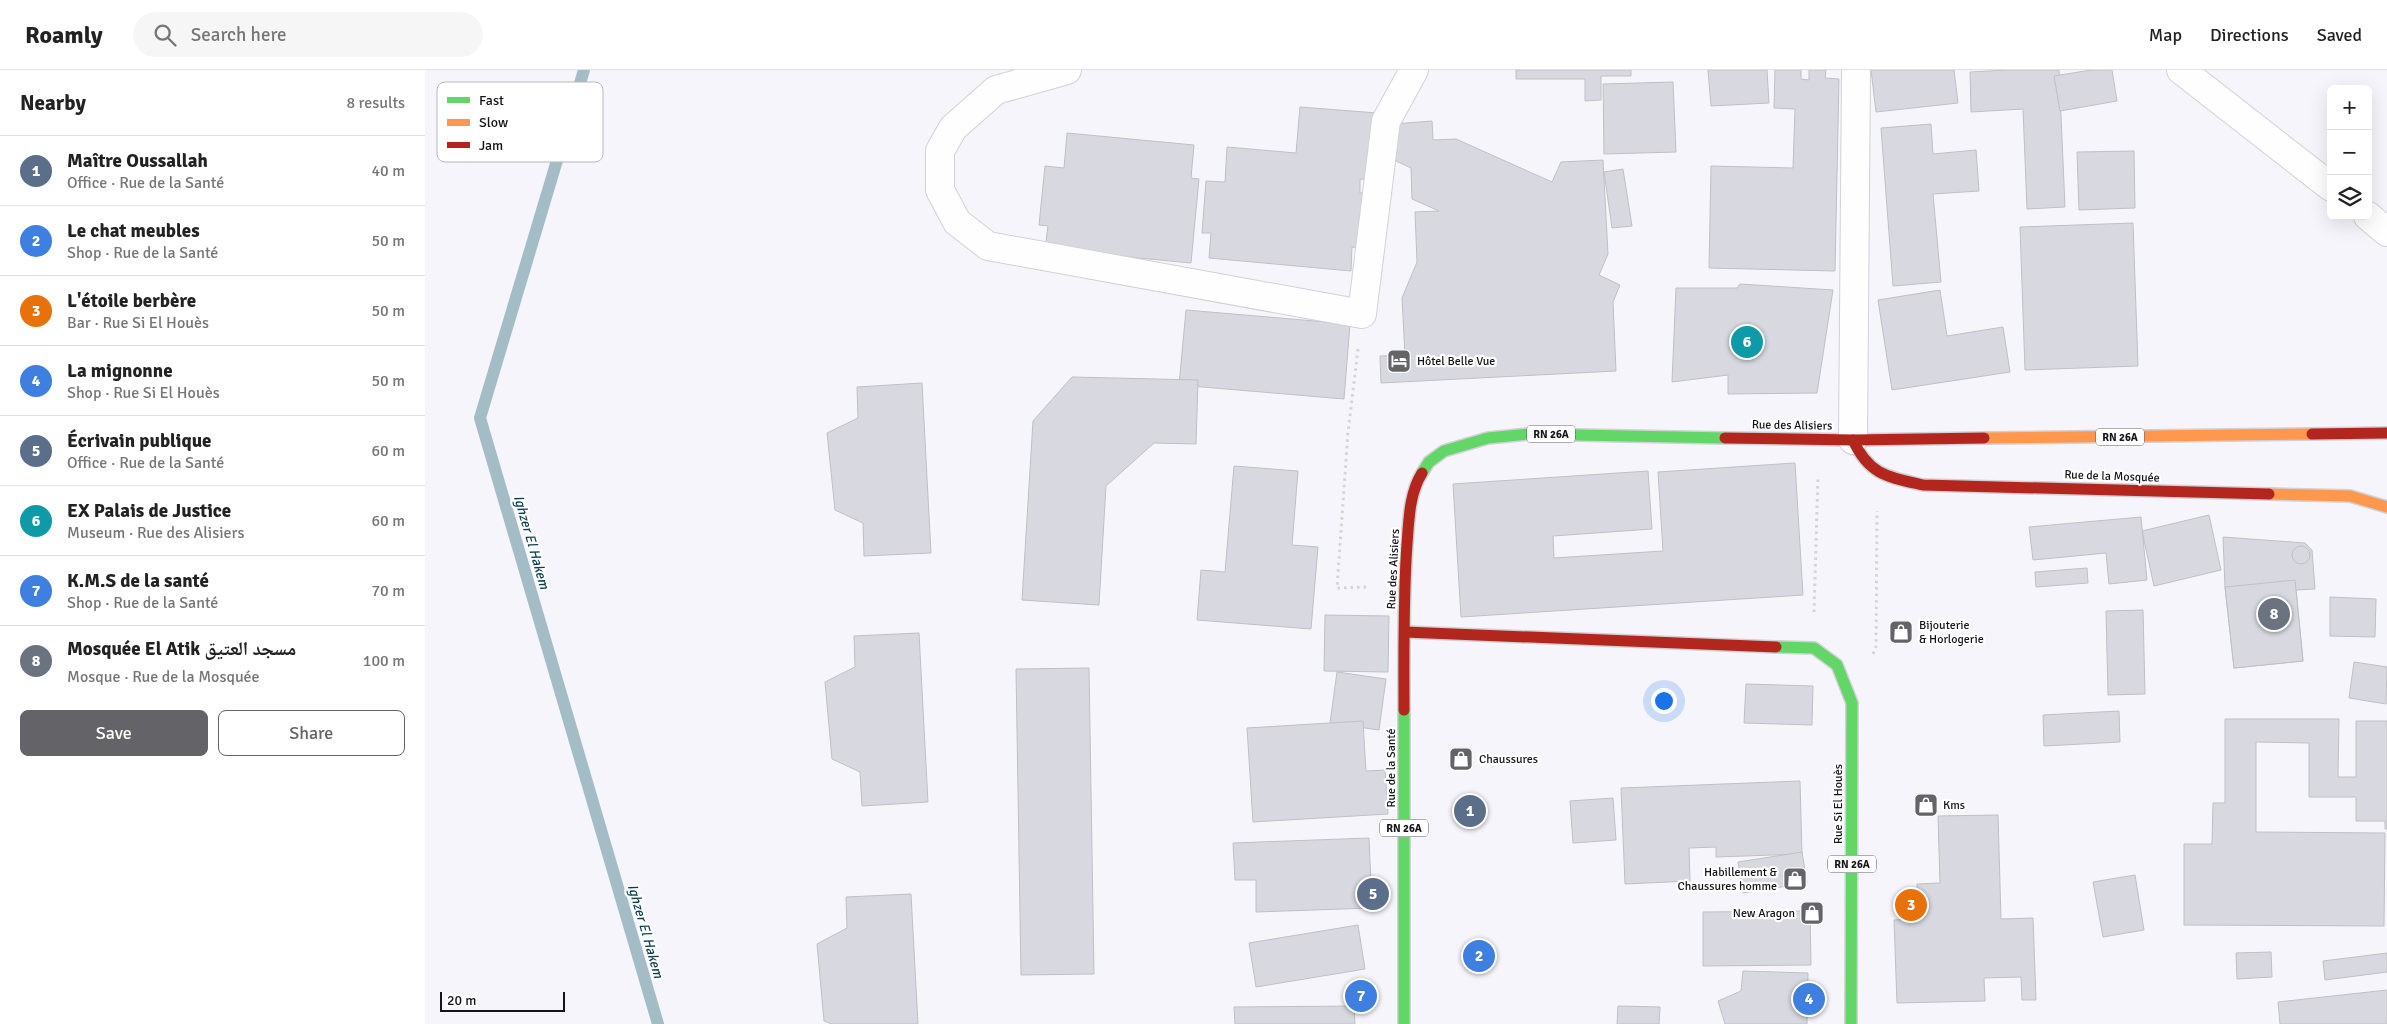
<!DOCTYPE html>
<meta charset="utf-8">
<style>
body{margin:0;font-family:Signika,"Noto Naskh Arabic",sans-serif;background:#f6f6f6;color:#222}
.controls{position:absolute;right:15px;top:15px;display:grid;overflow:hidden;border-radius:8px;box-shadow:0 5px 20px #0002}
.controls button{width:45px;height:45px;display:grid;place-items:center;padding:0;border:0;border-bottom:1px solid #e0e0e0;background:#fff;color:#222;font:25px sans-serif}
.scale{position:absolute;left:15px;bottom:12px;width:125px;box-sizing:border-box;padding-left:5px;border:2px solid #151519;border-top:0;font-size:14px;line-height:18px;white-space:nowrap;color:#151519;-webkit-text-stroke:4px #fff;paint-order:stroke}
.you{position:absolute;left:1238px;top:630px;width:18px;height:18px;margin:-12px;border:4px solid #fff;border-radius:50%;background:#1a73e8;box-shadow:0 0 0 8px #1a73e833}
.badge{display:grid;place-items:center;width:32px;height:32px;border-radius:50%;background:#636368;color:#fff;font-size:16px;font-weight:700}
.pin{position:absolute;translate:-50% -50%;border:2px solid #fff;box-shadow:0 1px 5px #0006}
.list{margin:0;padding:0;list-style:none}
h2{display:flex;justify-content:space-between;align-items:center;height:65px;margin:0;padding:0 20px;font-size:21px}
h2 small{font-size:16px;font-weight:400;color:#767676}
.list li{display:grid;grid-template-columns:32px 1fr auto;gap:15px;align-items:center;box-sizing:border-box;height:70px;padding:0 20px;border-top:1px solid #e0e0e0}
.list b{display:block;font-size:19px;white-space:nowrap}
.list p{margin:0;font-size:16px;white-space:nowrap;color:#767676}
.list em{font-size:16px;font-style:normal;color:#767676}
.actions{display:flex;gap:10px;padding:15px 20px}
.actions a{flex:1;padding:11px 0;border:1px solid #636368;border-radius:8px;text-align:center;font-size:18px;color:#636368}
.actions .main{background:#636368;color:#fff}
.icon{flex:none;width:28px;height:28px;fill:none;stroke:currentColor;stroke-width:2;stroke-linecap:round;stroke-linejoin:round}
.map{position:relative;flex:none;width:1962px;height:954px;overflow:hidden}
header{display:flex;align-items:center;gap:30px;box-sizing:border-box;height:70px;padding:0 25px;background:#fff;border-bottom:1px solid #e0e0e0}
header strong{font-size:24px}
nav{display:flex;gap:28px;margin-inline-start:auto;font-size:18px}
.search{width:350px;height:45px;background:#f6f6f6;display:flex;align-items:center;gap:12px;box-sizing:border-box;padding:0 18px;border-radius:28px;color:#767676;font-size:19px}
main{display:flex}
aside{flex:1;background:#fff}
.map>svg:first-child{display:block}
</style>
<header>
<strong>Roamly</strong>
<div class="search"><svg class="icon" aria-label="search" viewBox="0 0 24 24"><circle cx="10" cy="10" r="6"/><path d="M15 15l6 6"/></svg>Search here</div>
<nav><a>Map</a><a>Directions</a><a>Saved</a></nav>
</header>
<main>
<aside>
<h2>Nearby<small>8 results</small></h2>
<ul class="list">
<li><span class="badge" style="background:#5c6f8a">1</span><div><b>Maître Oussallah</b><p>Office · Rue de la Santé</p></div><em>40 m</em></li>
<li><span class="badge" style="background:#3f7fe0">2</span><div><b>Le chat meubles</b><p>Shop · Rue de la Santé</p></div><em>50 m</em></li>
<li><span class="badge" style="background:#e8710a">3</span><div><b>L'étoile berbère</b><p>Bar · Rue Si El Houès</p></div><em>50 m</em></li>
<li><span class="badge" style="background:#3f7fe0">4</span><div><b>La mignonne</b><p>Shop · Rue Si El Houès</p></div><em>50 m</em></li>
<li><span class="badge" style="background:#5c6f8a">5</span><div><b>Écrivain publique</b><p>Office · Rue de la Santé</p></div><em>60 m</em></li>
<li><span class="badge" style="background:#0f9aa8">6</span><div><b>EX Palais de Justice</b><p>Museum · Rue des Alisiers</p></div><em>60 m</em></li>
<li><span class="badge" style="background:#3f7fe0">7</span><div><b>K.M.S de la santé</b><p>Shop · Rue de la Santé</p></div><em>70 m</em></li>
<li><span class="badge" style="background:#6b7280">8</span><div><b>Mosquée El Atik مسجد العتيق</b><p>Mosque · Rue de la Mosquée</p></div><em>100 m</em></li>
</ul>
<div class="actions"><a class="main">Save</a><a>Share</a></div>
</aside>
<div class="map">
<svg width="1962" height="954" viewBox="0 0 1962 954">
<rect width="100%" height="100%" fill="#f5f5fb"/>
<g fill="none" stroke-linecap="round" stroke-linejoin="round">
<!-- stream -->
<path stroke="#a4bcc6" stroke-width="12" d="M159,0L55,348L233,954"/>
</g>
<!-- building -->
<g fill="#d8d8e1" stroke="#c0c0c3">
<path d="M1091,0H1206V6H1176V30L1160,31V9H1091Z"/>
<path d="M1283,0H1342L1344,33L1286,36Z"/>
<path d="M1350,0H1376V9L1384,10V0H1401L1400,8L1414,9L1410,201L1284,198L1286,96L1368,98L1370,39L1349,38Z"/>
<path d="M1446,0H1529L1533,33L1451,42Z"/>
<path d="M1582,0H1634L1640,137L1602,139L1598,39L1546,42L1545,2Z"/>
<path d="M1666,0H1687L1692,31L1635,41L1629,6Z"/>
<path d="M1248,12L1251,82L1179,84L1178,14Z"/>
<path d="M875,37L952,43L946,110L935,109V123L948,124L942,179L927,177L926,201L784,188L786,163H777L781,111L800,112L802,77L871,83Z"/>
<path d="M1007,51L1008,70L1031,69L1127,112L1136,92L1178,90L1183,184L1174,205L1195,215L1188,232L1191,301L956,313L955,286L980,285L977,228L992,192L990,142L1014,141L987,129L986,98L971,91L968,54Z"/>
<path d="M1506,54L1508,84L1551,80L1554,121L1508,124L1516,212L1468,216L1456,58Z"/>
<path d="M642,63L769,75L766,108L774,109L766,193L620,179L623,156L614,155L620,96L639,98Z"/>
<path d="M1709,81L1710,138L1654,140L1652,82Z"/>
<path d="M1198,99L1207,156L1187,158L1179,102Z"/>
<path d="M1708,153L1713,296L1600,300L1595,157Z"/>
<path d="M1315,214L1408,220L1392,323L1303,324V305L1247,312L1251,218H1312Z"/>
<path d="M1515,220L1522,266L1578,257L1585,302L1467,320L1453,230Z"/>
<path d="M761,240L925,254L919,329L754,315Z"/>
<path d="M647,307L773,310L771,374L729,373L681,416L674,535L597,530L608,351Z"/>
<path d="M497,313L506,483L439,486L438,453L410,440L402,363L433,348L432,317Z"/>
<path d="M1370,393L1378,525L1036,547L1028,414L1223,401L1227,459L1128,466L1129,488L1238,481L1233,402Z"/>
<path d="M809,396L873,401L867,475L893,477L886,559L772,550L776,500L800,502Z"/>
<path d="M1784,445L1796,500L1729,516L1717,461Z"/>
<path d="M1716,447L1722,510L1684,514L1681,483L1608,490L1604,457Z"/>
<path d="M1798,467L1880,473L1887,480L1890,519L1871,520L1878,591L1809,598L1800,517Z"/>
<circle cx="1876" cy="485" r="9"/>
<path d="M1662,498L1663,513L1611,517L1610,502Z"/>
<path d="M1870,510L1878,591L1809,598L1800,517Z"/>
<path d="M1905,527L1951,529L1950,567L1905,566Z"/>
<path d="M1718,540L1720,624L1683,625L1681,541Z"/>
<path d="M900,545L964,546L963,602L899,601Z"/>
<path d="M494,563L503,732L437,736L435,702L407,689L400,612L430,597L429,566Z"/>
<path d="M1929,592L1962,597L1961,634L1924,628Z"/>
<path d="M664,598L669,904L596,905L591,599Z"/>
<path d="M912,602L961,609L954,660L905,653Z"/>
<path d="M1321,614L1388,616L1387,655L1319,653Z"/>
<path d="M1694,641L1695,672L1619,676L1618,645Z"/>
<path d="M1800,649H1914L1913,707H1931V651H1962V759H1960V751H1931V727H1884V673L1831,672V762L1960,763L1959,856L1759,855V774H1787L1788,733H1800Z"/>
<path d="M938,651L941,701L960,700L963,744L828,752L822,658Z"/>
<path d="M1375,711L1377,784L1291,787V777L1264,778L1265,811L1200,814L1196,718Z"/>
<path d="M1188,728L1191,770L1148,773L1145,731Z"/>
<path d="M1573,745L1576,849L1608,848L1611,930H1597L1596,907L1559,908L1560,931L1472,933L1469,850L1493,849L1492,814L1515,813L1513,746Z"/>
<path d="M944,768L947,838L831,842V810H810L808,773Z"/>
<path d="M1377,782L1382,813L1318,823L1313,792Z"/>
<path d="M1710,805L1719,860L1678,867L1668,812Z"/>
<path d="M486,824L493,954H407L399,951L392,874L422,858L421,827Z"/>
<path d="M1385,841L1386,895L1278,896V842Z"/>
<path d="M933,855L940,899L831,917L824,873Z"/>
<path d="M1846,882L1847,907L1812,909L1811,883Z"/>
<path d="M1962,883V902L1900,910L1898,891Z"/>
<path d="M1318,901L1383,903L1382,954H1300L1293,931L1316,921Z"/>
<path d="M1962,920V954H1855L1853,932Z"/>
<path d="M929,936L930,954H810L809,937Z"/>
<path d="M1193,936L1235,937L1234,954H1192Z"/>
</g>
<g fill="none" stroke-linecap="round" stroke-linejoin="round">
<!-- street casing -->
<g stroke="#d1d1d6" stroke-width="30">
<g id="street">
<path d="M642,0L571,20L528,58L515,81V120L532,152L563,176L937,244L961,51L989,0"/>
<path d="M1756,0L1906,117"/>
<path d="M1943,146L1962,162"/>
<path d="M1428,370L1431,0"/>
</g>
</g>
<!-- fast casing -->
<g stroke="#d1d1d6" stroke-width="14">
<g id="fast">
<path d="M997,403L1004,392L1019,381L1063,368L1104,364L1300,368"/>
<path d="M1351,577L1389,578L1412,595L1427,633L1426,954"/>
<path d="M979,640V954"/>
</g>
</g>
<!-- slow casing -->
<g stroke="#d1d1d6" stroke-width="14">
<g id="slow">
<path d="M1559,368L1887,364"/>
<path d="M1844,424L1925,426L1962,437"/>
</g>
</g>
<!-- jam casing -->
<g stroke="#d1d1d6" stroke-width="14">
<g id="jam">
<path d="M1887,364L1962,363"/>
<path d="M1300,368L1428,370L1559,368"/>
<path d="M1428,370C1444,405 1463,407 1498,415L1844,424"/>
<path d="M980,562L1351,577"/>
<path d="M979,640C979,585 978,529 982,474C984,450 984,424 997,403"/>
</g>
</g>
<!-- path -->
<g stroke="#d4d4d6" stroke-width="3" stroke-dasharray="2.5 4" stroke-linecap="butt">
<path d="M933,279L923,362L912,518L944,517"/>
<path d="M1389,542L1393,406"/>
<path d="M1448,584L1451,577L1452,441"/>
</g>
<!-- street -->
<use href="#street" stroke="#fefefe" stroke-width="28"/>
<!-- fast -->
<use href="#fast" stroke="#63d668" stroke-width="11"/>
<!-- slow -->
<use href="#slow" stroke="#ff974d" stroke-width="11"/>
<!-- jam -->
<use href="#jam" stroke="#b3261e" stroke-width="11"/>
</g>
<!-- icons -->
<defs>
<g id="hotel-square" transform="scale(1.25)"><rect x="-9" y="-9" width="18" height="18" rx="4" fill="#636368" stroke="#fff"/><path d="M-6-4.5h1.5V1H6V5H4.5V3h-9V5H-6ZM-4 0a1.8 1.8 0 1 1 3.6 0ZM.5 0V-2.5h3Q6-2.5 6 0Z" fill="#fff"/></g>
<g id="shop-square" transform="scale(1.25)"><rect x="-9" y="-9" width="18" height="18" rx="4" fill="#636368" stroke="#fff"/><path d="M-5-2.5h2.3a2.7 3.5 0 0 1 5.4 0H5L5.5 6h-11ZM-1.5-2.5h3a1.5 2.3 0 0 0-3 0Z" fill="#fff"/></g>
</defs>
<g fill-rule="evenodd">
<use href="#hotel-square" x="974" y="291"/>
<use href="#shop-square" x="1476" y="562"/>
<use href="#shop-square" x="1036" y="689"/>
<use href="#shop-square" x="1501" y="735"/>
<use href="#shop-square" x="1370" y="809"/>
<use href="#shop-square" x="1387" y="843"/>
</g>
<g text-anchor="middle" stroke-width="4.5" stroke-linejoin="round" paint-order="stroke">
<!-- shield labels -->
<g fill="#fff" stroke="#5b5b5e" stroke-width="1">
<rect x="1102" y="355.5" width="48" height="17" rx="4"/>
<rect x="1671" y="358.5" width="48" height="17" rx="4"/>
<rect x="955" y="749.5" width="48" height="17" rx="4"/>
<rect x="1403" y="785.5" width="48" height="17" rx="4"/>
</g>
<g font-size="11" font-weight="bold" fill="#151519">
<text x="1126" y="368">RN 26A</text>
<text x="1695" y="371">RN 26A</text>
<text x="979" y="762">RN 26A</text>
<text x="1427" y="798">RN 26A</text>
</g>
<!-- poi labels -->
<g font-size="12" fill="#151519" stroke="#fff" text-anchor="start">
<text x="992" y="295">Hôtel Belle Vue</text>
<text x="1494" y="559">Bijouterie<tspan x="1494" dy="14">&amp; Horlogerie</tspan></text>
<text x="1054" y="693">Chaussures</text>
<text x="1518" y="739">Kms</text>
<text x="1352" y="806" text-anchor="end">Habillement &amp;<tspan x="1352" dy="14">Chaussures homme</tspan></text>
<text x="1370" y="847" text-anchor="end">New Aragon</text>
</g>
<!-- street labels -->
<g font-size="12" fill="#151519" stroke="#fff">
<text transform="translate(1367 355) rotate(1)" y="4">Rue des Alisiers</text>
<text transform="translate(1687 406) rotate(2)" y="4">Rue de la Mosquée</text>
<text transform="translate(968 499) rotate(-87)" y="4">Rue des Alisiers</text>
<text transform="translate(966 698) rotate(-90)" y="4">Rue de la Santé</text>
<text transform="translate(1413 734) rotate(-90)" y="4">Rue Si El Houès</text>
</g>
<!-- water labels -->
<g font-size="14" font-style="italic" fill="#0d3f4e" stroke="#fff">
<text transform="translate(107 472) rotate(74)" y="5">Ighzer El Hakem</text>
<text transform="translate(221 861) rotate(74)" y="5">Ighzer El Hakem</text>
</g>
</g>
<!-- legend -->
<rect x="12" y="12" width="166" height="80" rx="8" fill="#fff" stroke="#b9b9ba" stroke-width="1"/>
<rect x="22" y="27" width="23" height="6" fill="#63d668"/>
<rect x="22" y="49" width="23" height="7" fill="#ff974d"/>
<rect x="22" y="72" width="23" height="6" fill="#b3261e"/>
<g font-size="14" fill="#151519">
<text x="54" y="35">Fast</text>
<text x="54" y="57">Slow</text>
<text x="54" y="80">Jam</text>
</g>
</svg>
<div class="controls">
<button>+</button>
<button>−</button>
<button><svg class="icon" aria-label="layers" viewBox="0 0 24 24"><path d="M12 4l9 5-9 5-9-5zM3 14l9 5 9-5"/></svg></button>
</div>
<div class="scale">20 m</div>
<div class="you"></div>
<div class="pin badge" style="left:1045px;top:741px;background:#5c6f8a">1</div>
<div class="pin badge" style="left:1054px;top:886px;background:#3f7fe0">2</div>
<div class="pin badge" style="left:1486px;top:835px;background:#e8710a">3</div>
<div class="pin badge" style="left:1384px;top:929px;background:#3f7fe0">4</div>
<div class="pin badge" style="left:948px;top:824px;background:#5c6f8a">5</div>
<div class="pin badge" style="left:1322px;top:272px;background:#0f9aa8">6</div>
<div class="pin badge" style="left:936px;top:926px;background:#3f7fe0">7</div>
<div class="pin badge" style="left:1849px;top:544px;background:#6b7280">8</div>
</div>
</main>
